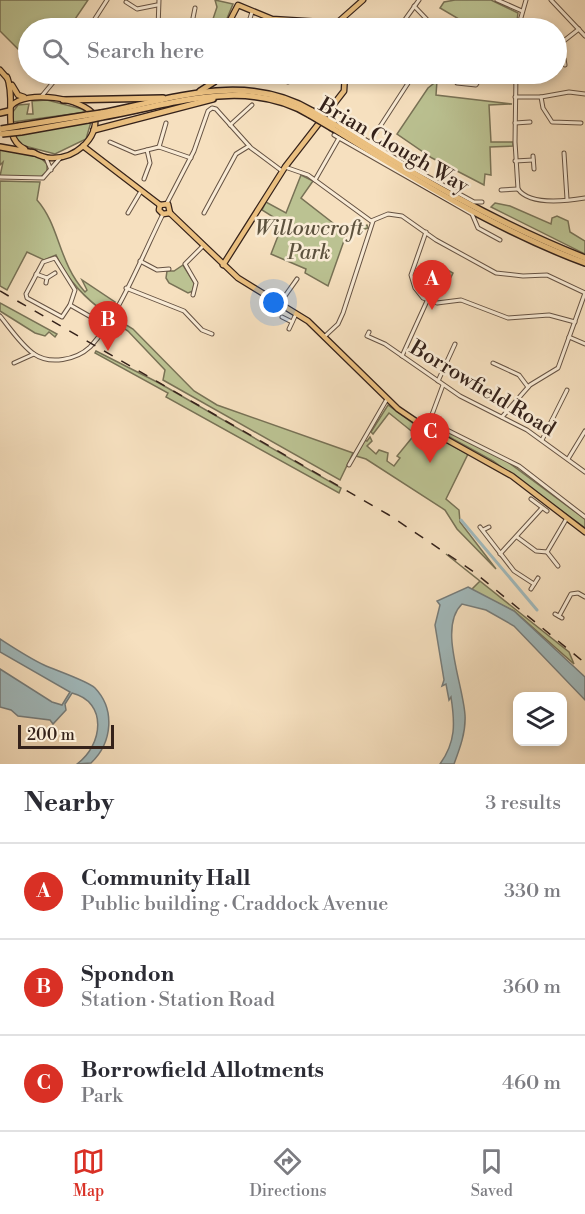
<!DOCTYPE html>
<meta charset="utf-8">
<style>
body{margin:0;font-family:"Libre Bodoni",serif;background:#f7f7f7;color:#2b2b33}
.controls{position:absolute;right:18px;bottom:18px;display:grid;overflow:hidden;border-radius:12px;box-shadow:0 3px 9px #0003}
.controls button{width:54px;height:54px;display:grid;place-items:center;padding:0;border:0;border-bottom:2px solid #e1e1e2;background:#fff;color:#2b2b33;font:30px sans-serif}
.scale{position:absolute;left:18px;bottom:15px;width:96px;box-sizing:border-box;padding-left:6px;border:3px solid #35221a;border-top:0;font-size:16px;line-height:21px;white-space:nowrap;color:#35221a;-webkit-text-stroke:4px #f9ebd5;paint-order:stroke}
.you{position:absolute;left:274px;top:303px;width:21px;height:21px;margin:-15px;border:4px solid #fff;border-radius:50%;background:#1a73e8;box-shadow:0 0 0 9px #1a73e833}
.badge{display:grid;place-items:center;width:39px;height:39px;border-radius:50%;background:#d93025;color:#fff;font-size:20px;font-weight:700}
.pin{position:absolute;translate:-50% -50px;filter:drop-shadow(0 2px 3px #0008)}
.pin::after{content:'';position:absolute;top:32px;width:21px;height:18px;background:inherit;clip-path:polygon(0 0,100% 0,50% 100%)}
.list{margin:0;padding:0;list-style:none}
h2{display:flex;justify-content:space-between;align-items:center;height:78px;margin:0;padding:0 24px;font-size:26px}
h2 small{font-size:20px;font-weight:400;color:#7c7c81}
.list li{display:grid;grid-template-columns:39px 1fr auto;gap:18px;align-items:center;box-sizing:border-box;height:96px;padding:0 24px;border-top:2px solid #e1e1e2}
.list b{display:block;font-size:22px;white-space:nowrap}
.list p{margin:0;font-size:20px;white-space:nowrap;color:#7c7c81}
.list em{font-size:20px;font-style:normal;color:#7c7c81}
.icon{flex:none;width:33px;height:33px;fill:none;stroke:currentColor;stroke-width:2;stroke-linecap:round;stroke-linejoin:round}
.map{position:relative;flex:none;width:585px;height:764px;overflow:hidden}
.search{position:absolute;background:#fff;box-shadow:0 3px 9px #0003;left:18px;right:18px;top:18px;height:66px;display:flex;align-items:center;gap:15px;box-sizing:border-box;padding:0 21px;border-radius:33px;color:#7c7c81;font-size:22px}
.sheet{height:366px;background:#fff}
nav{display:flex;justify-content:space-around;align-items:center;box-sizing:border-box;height:84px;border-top:2px solid #e1e1e2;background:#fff;font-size:16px;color:#7c7c81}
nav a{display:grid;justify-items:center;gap:3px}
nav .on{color:#d93025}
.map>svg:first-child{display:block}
</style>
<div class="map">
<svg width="585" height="764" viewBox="0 0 585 764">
<rect width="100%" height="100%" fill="#f6e0bf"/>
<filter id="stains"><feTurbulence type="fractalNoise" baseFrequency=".00333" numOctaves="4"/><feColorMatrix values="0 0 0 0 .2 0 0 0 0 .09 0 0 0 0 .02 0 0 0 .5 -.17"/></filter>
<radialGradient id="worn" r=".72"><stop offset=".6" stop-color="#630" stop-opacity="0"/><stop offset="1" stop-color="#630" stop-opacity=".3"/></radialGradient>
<!-- green -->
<g fill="#bbc292" stroke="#787256" stroke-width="1.5">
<path d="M0,0H88L69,28H28V59L0,31Z"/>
<path d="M215,0L233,4L223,28H210L217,7Z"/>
<path d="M455,0H491L518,13L516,28H474L440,8L444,2Z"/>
<path d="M437,81L436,95L512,104L489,105L491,142H513V146L490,147L491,175L485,174L484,185L432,158L397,134L428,88Z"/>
<path d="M47,100L82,109L87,112L13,122L12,113L18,105L29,104L27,114H33L32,101Z"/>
<path d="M91,122L86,139L55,154L21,145L14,135Z"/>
<path d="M0,149C15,151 37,152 47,164V172L40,177L0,176L3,162L0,165Z"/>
<path d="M301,175L313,181L301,198L342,230L367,225L368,228L346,235L328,286L305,273L306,269L271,254L283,223L262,210L266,202L286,213Z"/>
<path d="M0,181L40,182L37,200C60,226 58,262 85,292L87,290L82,280L115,302L108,315C85,298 68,281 56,255L44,260L27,252L7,290L0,286Z"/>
<path d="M495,203L510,206L551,224L552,218L557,216L568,221L570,232L585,241V254L491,207Z"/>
<path d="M432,261L453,273L445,290L428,280L426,275Z"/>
<path d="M183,265L194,283L193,291L188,293L169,283L166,278L167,271H174Z"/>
<path d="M0,303L57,334L55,337L49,332L45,336L35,333L0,311Z"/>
<path d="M115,318L133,329L194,391L217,405L353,453L340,480L163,380L165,370L128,331L114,322Z"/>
<path d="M96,351L159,383L341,488L339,493L166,397L168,393L95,353Z"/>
<path d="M388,405L421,429L468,454L446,499L459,510L460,522L496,569L457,529L445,510L366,459L356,456L364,440L367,441L370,437L372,441L367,446L376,454L379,450L388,453L387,461L394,466L400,458L397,456L415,434L389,413L373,434L371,432Z"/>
<path d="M434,425L504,459L585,519V528L493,461L431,427Z"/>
<path d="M446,554L569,652L574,664L514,611L471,590L480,581Z"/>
</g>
<!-- water -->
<g fill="#a1babd" stroke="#767d7c" stroke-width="1.5">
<path d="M468,587L514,611L585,677V700L514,626L486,610L462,604C438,627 463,683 465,715C466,732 460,748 454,764H440C456,742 455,723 451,697L449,700L446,684L442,686L444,680L435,625L440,605L437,601Z"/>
<path d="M0,639C14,648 29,658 44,665C55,670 88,681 95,688C115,709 113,742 91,763L77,764C103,745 108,702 72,693L65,704L66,710L53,724L50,720L18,716L11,710L0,707V669L52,702L62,705L70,692L0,652Z"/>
</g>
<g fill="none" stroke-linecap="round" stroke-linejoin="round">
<!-- canal -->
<path stroke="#a1babd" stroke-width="3" d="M461,520L537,610"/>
<!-- minor casing -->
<g stroke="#655243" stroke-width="5">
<g id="minor">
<path d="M497,0L522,11"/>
<path d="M126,2L137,9L157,5"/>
<path d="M414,6L435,28"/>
<path d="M89,28L107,0"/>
<path d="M144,28L158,25"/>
<path d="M158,28L159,0"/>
<path d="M191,28L195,8"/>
<path d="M247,28L252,12"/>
<path d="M294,28L295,21"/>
<path d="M399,28L419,0"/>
<path d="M518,28L526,0"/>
<path d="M556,47L579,29"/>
<path d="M556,50L564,59L565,65"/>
<path d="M131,74L141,77L149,74"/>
<path d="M516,74L515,142L518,189"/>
<path d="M92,78L101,77V74"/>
<path d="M173,78L192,74"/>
<path d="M257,79V74"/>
<path d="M288,82L289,74"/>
<path d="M346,82L359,74"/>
<path d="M457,83L476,85L483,74"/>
<path d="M41,97L60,74"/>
<path d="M515,97H541L569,92L585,94"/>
<path d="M541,97L543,108L552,122L581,123"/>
<path d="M515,123L530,122"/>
<path d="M340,124L403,163L474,202H482"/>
<path d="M230,125L252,105"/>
<path d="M334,135L339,138"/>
<path d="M110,142L135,153L159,147L191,158"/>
<path d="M370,142L414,74"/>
<path d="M159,147L166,123"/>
<path d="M564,153L567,199"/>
<path d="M533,156L534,169"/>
<path d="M46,158L51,170"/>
<path d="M515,161L533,160"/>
<path d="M0,177L43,178L61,157"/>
<path d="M144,179L150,163L147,150"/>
<path d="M315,180L339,138L472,214L478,228L500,240"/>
<path d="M518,189C530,206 567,201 585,198"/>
<path d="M501,190L518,189"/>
<path d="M167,203L194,151L208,111L212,108L216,109L251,148L282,171"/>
<path d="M128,213L141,191"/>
<path d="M204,213L236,154L249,146"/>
<path d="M426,232L411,275L415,288L423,298L437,303L461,300L508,318L549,315L575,322"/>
<path d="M55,258L75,290L70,305L62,317L27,298L26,294L43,262Z"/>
<path d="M140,261L157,270L169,269"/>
<path d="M36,274L47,278L46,283"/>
<path d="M47,278L55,273"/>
<path d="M126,288L184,311L202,330L212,334"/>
<path d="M193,295L196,283L185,264L204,245"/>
<path d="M280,303L297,279"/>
<path d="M70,305L105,325"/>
<path d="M0,316C10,328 21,345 34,354C50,365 76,360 90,347C118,318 144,252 163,214"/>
<path d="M282,317L292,322"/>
<path d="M289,329L296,314"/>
<path d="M369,332L367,336L385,344L460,396L527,430L585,472"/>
<path d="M324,337L338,324L343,313L373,221"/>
<path d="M569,337L585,344"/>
<path d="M402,356L427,301"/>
<path d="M14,363L34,354"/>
<path d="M493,363L519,375L528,387"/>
<path d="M438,381L455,344"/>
<path d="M502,417L530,385L558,368L585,293"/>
<path d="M429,421L519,466L585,517"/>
<path d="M427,428L443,385"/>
<path d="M542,440L567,390"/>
<path d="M568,459L585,431"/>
<path d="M349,465L387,399"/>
<path d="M531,499L547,511"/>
<path d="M480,527L514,571L534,584"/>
<path d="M483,530L489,527"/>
<path d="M517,537L536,551L547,552L567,518"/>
<path d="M547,552L558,566"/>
<path d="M500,554L542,508"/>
<path d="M531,589L538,578"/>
<path d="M555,614L562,618"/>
<path d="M559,616L571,594L578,593L585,597"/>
</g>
</g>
<!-- tertiary casing -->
<g stroke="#655243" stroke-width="5">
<g id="tertiary">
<path d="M551,0L585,36"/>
<path d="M285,167L308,175L371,221L388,214L402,216L436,240L496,273L523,276L547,275L585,293"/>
</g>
</g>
<!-- primary casing -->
<g stroke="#35221a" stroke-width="7">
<g id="primary">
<path d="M226,28L238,5L272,19L337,23L363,0"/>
<path d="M0,70L7,78"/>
<path d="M7,77C17,101 0,138 25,149"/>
<path d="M12,85L18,95L24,97"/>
<path d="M11,106C26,89 84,98 95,116C98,140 74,159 51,158C45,158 38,155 32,152"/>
<path d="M83,146L160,205"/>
<path d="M160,205L159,210L163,214L170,213"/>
<path d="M160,205L168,204L170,213"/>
<path d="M170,213L238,278L308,321L398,409L426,428L512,476L585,532"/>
<path d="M223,265L285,167L344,91L345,74"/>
</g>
</g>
<!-- trunk casing -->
<g stroke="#35221a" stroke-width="8">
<g id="trunk">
<path d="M200,91L214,82L218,74"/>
<path d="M63,100L163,98"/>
<path d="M0,113L9,111"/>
<path d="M101,113C172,99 245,71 312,111"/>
<path d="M102,117C171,105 246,76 310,115"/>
<path d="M334,124C414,175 496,223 585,258"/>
<path d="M19,126L87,115"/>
<path d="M332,128C412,178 496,230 585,263"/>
<path d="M94,130L213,99"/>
<path d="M21,132L88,120"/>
<path d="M0,147L34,153"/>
</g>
</g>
<!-- minor -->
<use href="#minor" stroke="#f9ebd5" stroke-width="3"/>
<!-- tertiary -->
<use href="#tertiary" stroke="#f9ebd5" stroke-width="3"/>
<!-- primary -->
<use href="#primary" stroke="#ebc080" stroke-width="4.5"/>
<!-- trunk -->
<use href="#trunk" stroke="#ebc080" stroke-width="5"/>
<!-- rail -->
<path stroke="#35221a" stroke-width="1.5" stroke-dasharray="10 10" stroke-linecap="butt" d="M0,291L389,515L474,572L585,663"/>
<!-- trunk-bridge casing -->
<g stroke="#35221a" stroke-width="8" stroke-linecap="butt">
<g id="trunk-bridge">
<path d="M312,111L334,124"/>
<path d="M87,115L101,113"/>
<path d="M310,115L332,128"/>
<path d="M88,120L102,117"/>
<path d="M1,129L19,126"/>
<path d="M2,134L21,132"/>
</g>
</g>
<!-- trunk-bridge -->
<use href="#trunk-bridge" stroke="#ebc080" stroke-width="5"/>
</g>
<g text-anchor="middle" stroke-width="5" stroke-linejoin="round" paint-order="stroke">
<!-- street labels -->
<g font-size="21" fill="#35221a" stroke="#f9ebd5">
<text transform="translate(394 145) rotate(30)" y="7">Brian Clough Way</text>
<text transform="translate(483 388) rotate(31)" y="7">Borrowfield Road</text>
</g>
<!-- park labels -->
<g font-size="21" font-style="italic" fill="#5d523e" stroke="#f9ebd5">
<text x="309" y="235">Willowcroft<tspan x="309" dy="24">Park</tspan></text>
</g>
</g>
<rect width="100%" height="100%" filter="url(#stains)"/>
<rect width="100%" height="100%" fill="url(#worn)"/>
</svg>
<div class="controls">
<button><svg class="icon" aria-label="layers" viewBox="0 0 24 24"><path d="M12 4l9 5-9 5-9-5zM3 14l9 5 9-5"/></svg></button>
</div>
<div class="scale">200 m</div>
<div class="you"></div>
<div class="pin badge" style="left:432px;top:310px">A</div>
<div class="pin badge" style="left:108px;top:351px">B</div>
<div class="pin badge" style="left:430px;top:463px">C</div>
<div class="search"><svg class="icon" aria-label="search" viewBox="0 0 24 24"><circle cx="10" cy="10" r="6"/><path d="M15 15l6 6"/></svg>Search here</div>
</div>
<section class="sheet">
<h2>Nearby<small>3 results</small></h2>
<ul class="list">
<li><span class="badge">A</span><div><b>Community Hall</b><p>Public building · Craddock Avenue</p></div><em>330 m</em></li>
<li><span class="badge">B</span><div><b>Spondon</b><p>Station · Station Road</p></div><em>360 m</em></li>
<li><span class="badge">C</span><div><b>Borrowfield Allotments</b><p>Park</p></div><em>460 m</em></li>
</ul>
</section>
<nav>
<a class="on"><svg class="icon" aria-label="map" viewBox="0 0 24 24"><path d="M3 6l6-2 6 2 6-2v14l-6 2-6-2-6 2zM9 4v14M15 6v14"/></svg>Map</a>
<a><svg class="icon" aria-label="directions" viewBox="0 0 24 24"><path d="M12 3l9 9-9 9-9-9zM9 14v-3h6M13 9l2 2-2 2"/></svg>Directions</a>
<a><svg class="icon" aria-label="saved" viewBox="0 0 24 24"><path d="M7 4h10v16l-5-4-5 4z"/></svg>Saved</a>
</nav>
